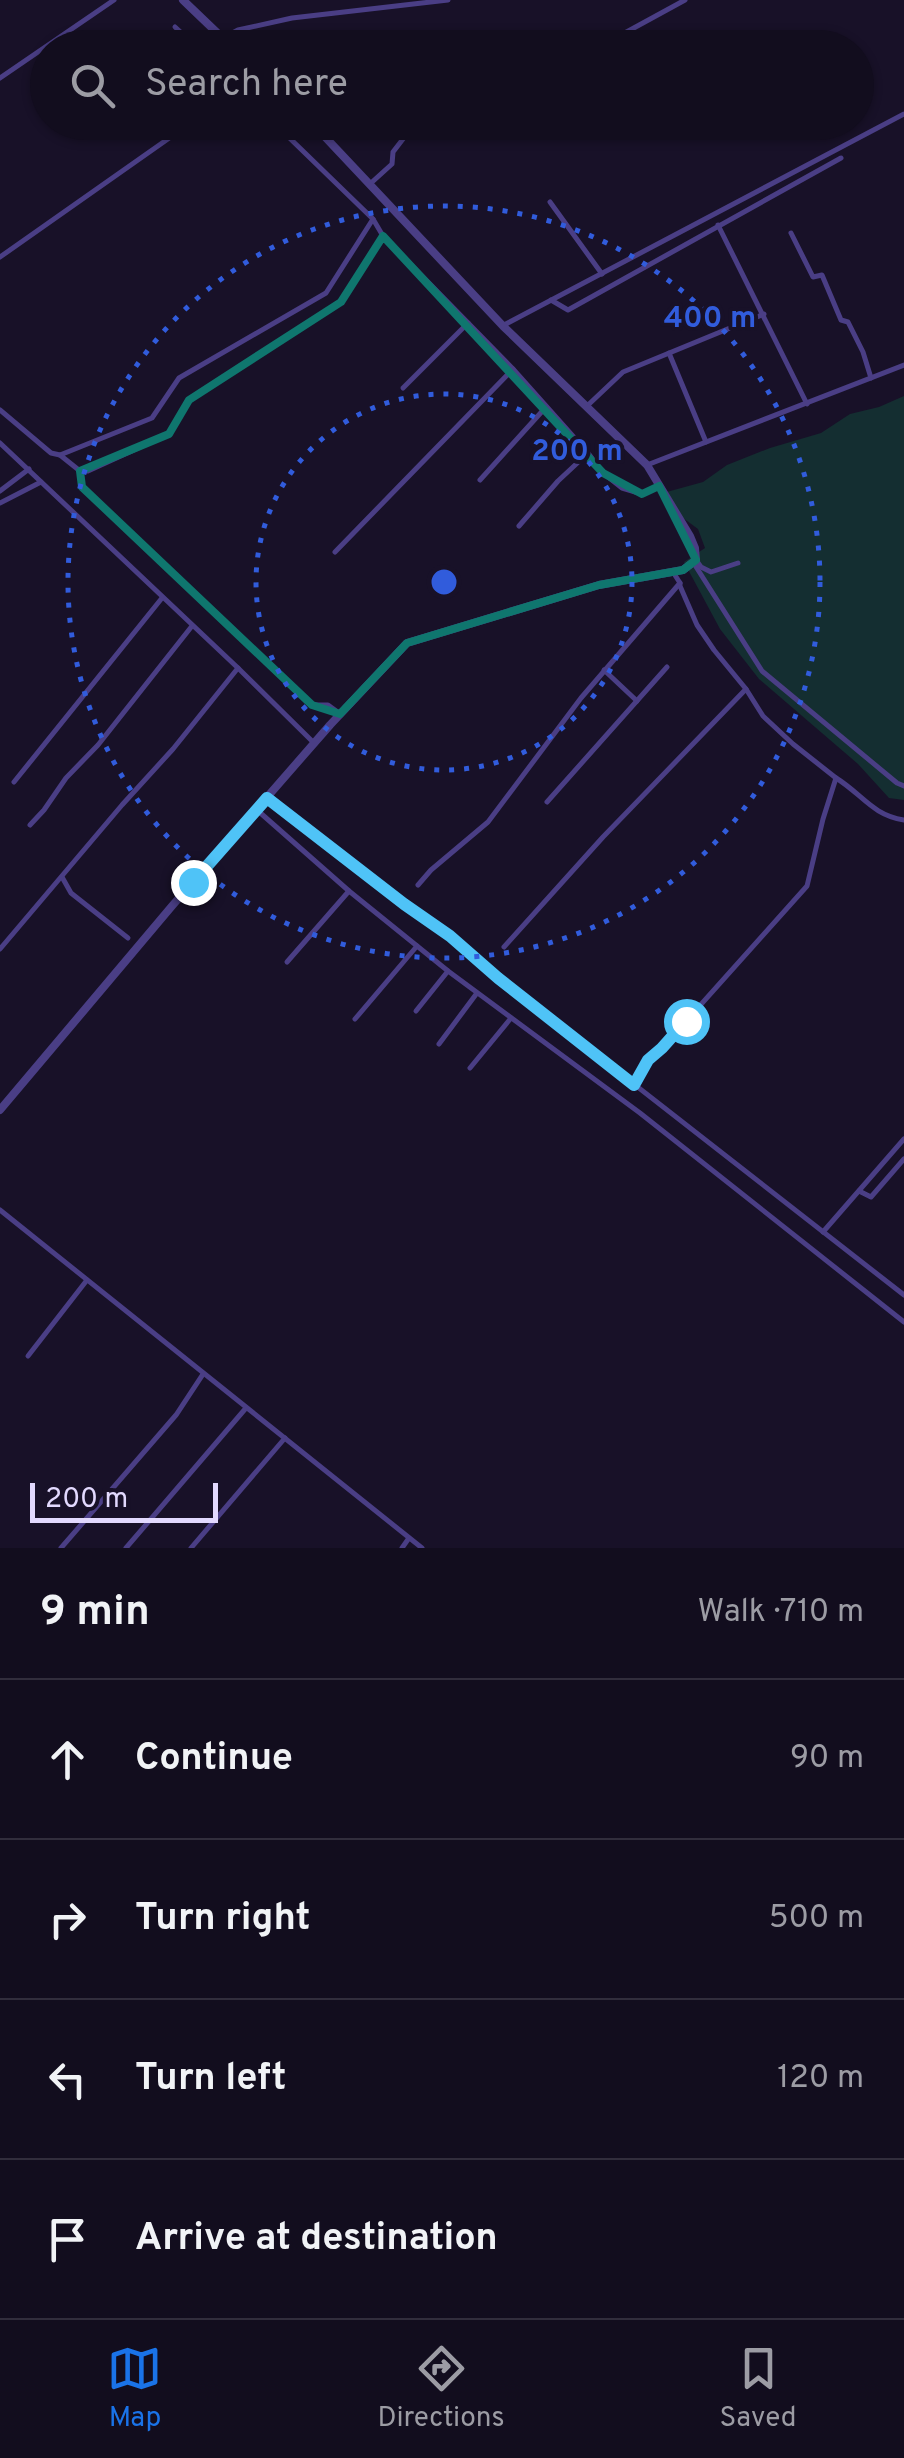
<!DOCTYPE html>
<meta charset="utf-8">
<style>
body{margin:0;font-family:Overpass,sans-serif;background:#1f1b2b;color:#f1f3f6}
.scale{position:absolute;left:30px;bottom:25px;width:188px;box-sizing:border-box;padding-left:10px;border:5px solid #e2d9fe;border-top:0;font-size:28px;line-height:35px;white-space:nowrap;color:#e2d9fe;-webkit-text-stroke:8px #181128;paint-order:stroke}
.stop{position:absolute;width:30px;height:30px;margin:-22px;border:8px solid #4fc3f7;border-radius:50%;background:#fff}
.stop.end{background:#4fc3f7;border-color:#fff;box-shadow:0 2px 10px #0008}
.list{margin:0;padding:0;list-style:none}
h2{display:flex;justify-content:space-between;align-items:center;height:130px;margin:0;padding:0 40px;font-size:42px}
h2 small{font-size:32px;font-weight:400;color:#9c9ca4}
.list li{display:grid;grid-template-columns:65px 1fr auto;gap:30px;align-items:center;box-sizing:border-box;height:160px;padding:0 40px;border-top:2px solid #312d3c}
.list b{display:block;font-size:38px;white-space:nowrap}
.list em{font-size:32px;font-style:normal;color:#9c9ca4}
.icon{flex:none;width:55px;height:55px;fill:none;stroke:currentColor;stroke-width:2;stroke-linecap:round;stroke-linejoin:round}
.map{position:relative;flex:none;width:904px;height:1548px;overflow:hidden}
.search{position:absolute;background:#120d1e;box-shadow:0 2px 8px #0004;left:30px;right:30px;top:30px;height:110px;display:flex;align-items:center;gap:25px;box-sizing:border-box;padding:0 35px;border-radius:55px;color:#9c9ca4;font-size:38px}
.sheet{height:770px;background:#120d1e}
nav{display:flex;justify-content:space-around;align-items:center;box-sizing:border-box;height:140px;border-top:2px solid #312d3c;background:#120d1e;font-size:28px;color:#9c9ca4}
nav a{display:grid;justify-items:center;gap:5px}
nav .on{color:#1a73e8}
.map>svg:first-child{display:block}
</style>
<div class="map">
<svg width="904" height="1548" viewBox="0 0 904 1548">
<rect width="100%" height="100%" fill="#181128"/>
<!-- green -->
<path fill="#142e31" d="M904,396V800L889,798L858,764L759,679L720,629L684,562L705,548L698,529L675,512L663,493L703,482L727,465L770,448L821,433L850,414L879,407Z"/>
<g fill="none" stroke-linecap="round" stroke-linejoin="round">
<!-- minor -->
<g stroke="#4a3e85" stroke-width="5">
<path d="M175,27L198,48"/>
<path d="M223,38L238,30L292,18L448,0"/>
<path d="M593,48L599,47L685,0"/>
<path d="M0,78L114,0"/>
<path d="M273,122L373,219L383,236L513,369L588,453L603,473L622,488L642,494L659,486"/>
<path d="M371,183L392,164L393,152L416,122"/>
<path d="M550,202L602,274"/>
<path d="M718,225L807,404"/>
<path d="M791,233L813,277L822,275L841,320L848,322L863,352L871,378"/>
<path d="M0,257L192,122"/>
<path d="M551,300L568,310L841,158"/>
<path d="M504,325L904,114"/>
<path d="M669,353L706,442"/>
<path d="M403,388L468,323"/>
<path d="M587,406L623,372L764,314"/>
<path d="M0,410L51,453L60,455L80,471H88L169,434L189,400L341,302L383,236"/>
<path d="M0,443L238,668L314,743"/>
<path d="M60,455L152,418L179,378L326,293L373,219"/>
<path d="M647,465L904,365"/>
<path d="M80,471L82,487L312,705H328L339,713"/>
<path d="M480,480L546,407"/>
<path d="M0,491L29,469"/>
<path d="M0,503L41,482"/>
<path d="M519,526L558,481L588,453"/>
<path d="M335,552L513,369"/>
<path d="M696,560L701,567L711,572L738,563"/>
<path d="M693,562L762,671L897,783L904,786"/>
<path d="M604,670L637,701"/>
<path d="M836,778C862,794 872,815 904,820"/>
<path d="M14,782L162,598"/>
<path d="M267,798L404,904L450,936L498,978L904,1295"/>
<path d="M547,802L667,667"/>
<path d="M257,810L349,891L448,971L640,1113L904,1322"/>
<path d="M30,825L44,810L66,778L98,745L192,626"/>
<path d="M62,877L71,893L128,938"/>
<path d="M418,885L431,870L488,822L581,698L680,583"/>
<path d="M504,947L603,837L746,689"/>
<path d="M0,949L122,805L173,749L238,668"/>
<path d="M287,962L349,891"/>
<path d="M416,1011L448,971"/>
<path d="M355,1019L417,946"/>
<path d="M439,1044L477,993"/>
<path d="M470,1068L511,1018"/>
<path d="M635,1084L648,1060L662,1048L807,886L823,819L836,778L793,744L763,716L746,689L714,650L697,625L680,586V583L673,572"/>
<path d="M859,1191L871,1197L904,1159"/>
<path d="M0,1210L422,1548"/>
<path d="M823,1232L904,1139"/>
<path d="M28,1356L87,1280"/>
<path d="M61,1548L176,1415L203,1374"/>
<path d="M126,1548L246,1408"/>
<path d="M191,1548L285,1438"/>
<path d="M402,1548L409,1538"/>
</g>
<!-- tertiary -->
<g stroke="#4a3e85" stroke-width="8">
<path d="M183,0L233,48"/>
<path d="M0,1110L172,906L330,725L407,643L599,585L683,570L696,560L695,548L690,536L647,465L503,326L311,122"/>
</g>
</g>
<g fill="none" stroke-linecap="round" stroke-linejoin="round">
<!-- route -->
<path stroke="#4fc3f7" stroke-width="12" d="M193,882L267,798L404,904L450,936L498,978L634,1085L648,1060L662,1048L686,1021"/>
</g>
<!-- marked area -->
<path fill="none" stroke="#0f766e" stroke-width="8" stroke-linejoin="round" d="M383,236L603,473L642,494L659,486L696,560L683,570L599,585L407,643L340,714L312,705L82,487L80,471L169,434L189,400L341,302Z"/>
<!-- distance rings -->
<g fill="none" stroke="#315cdc" stroke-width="5" stroke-dasharray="5 10">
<circle cx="444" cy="582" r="188"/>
<circle cx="444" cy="582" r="376"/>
</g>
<circle cx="444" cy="582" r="15" fill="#315cdc" stroke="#181128" stroke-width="5"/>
<g font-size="30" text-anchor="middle" font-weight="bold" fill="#315cdc" stroke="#181128" stroke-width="8" stroke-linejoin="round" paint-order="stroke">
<text x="710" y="327">400 m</text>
<text x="577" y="460">200 m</text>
</g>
</svg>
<div class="scale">200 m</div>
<div class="stop" style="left:686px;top:1021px"></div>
<div class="stop end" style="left:193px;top:882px"></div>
<div class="search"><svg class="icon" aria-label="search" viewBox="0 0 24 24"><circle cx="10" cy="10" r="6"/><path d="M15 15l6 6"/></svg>Search here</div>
</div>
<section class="sheet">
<h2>9 min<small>Walk · 710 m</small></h2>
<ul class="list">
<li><svg class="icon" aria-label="ahead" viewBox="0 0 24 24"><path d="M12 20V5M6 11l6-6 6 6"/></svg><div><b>Continue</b></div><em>90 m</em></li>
<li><svg class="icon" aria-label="right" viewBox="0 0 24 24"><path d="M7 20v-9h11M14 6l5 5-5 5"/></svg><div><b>Turn right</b></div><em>500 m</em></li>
<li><svg class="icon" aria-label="left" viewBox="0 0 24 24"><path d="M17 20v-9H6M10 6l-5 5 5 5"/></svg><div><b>Turn left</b></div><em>120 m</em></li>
<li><svg class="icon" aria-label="arrive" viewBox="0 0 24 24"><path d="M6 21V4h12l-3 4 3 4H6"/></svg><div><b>Arrive at destination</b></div></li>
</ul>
</section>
<nav>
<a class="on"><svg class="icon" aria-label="map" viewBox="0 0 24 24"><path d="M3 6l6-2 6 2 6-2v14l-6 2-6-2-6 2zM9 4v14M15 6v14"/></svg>Map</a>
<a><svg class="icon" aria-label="directions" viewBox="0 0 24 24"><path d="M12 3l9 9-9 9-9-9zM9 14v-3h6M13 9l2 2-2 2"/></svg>Directions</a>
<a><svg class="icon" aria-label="saved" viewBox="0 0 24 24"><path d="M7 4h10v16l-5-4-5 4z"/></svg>Saved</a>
</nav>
